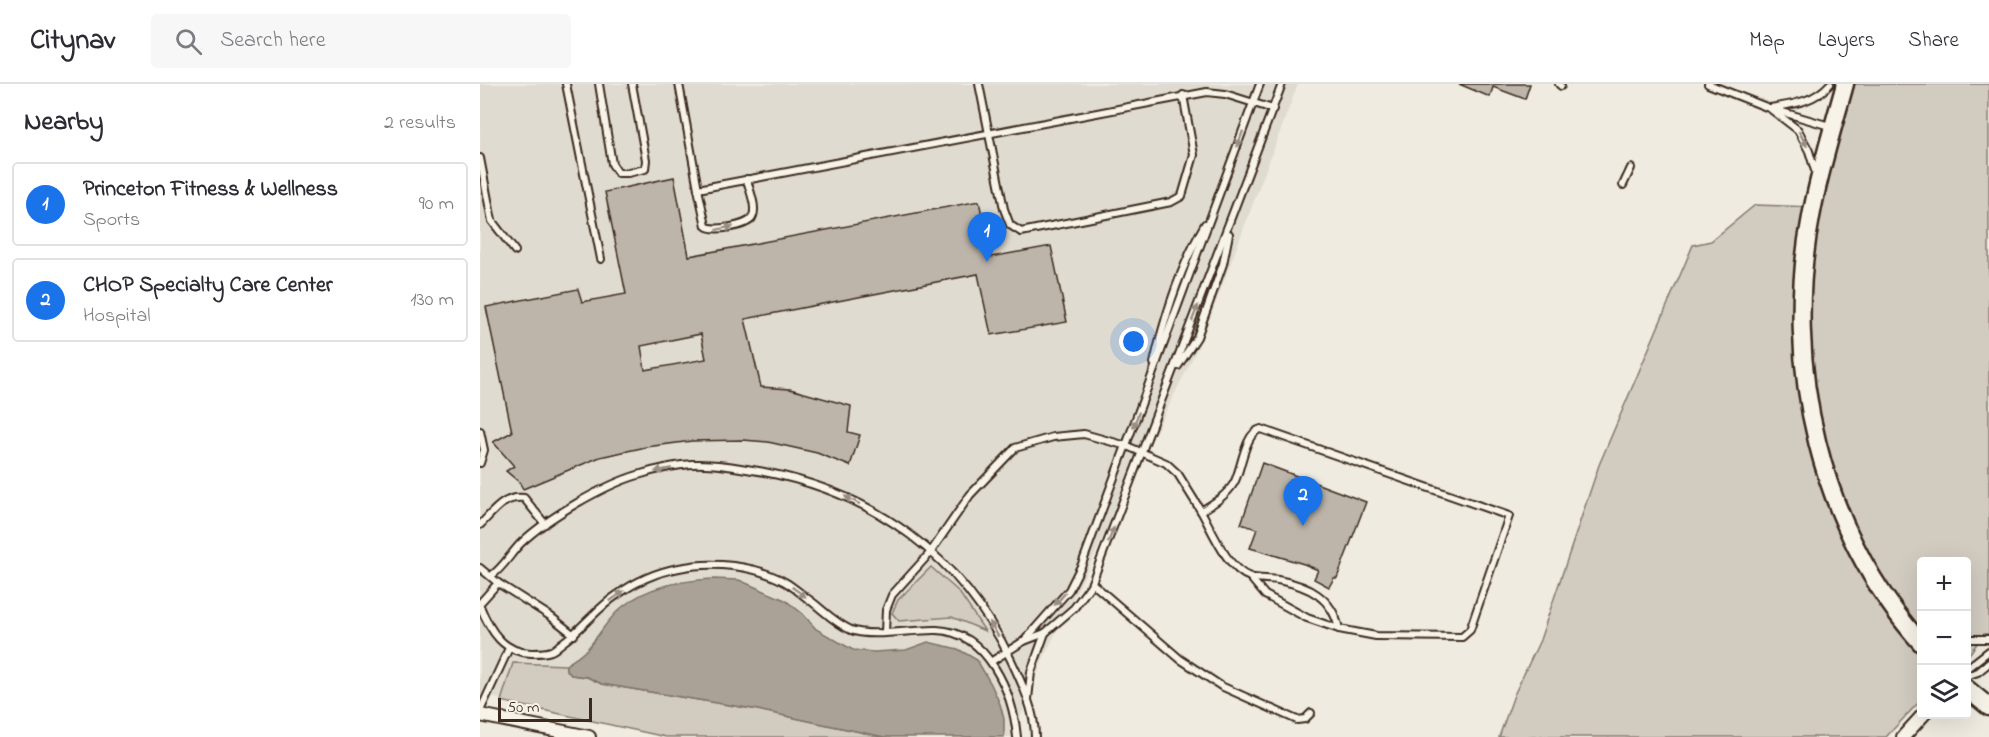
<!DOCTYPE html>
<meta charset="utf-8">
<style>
body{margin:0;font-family:"Indie Flower",sans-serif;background:#f7f7f7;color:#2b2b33}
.controls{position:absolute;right:18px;bottom:18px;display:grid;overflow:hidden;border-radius:6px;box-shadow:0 6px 24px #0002}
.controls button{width:54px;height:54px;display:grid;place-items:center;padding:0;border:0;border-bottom:2px solid #e1e1e2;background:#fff;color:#2b2b33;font:30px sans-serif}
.scale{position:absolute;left:18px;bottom:15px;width:94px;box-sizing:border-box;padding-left:6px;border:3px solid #3b2a1e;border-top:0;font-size:16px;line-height:21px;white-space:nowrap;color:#3b2a1e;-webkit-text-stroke:4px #f7f3e8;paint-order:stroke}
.you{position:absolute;left:654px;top:258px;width:21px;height:21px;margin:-15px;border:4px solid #fff;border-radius:50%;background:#1a73e8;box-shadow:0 0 0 9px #1a73e833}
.badge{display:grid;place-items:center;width:39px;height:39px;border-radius:50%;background:#1a73e8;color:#fff;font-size:20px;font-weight:700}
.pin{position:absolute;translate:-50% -50px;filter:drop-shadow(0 2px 3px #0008)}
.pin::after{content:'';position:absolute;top:32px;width:21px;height:18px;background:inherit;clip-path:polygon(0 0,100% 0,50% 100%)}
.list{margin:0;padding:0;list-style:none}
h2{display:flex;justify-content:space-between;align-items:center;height:78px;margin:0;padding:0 24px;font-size:26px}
h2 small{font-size:20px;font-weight:400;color:#7c7c81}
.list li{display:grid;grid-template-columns:39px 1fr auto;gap:18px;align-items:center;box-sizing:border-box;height:84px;margin:0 12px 12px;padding:0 12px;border:2px solid #e1e1e2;border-radius:6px}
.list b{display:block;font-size:22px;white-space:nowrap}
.list p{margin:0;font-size:20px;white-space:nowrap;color:#7c7c81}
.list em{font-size:20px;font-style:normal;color:#7c7c81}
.icon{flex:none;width:33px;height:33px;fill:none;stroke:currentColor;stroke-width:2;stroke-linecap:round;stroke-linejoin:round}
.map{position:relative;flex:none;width:1509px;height:653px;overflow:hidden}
header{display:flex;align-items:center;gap:36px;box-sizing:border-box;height:84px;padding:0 30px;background:#fff;border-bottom:2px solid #e1e1e2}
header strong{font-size:28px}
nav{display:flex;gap:33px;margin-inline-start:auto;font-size:21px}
.search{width:420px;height:54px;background:#f7f7f7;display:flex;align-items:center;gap:15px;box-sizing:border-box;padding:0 21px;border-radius:6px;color:#7c7c81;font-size:22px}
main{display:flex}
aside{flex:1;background:#fff}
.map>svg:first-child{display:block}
</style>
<header>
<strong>Citynav</strong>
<div class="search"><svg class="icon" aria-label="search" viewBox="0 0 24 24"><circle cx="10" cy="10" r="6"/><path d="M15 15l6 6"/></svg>Search here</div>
<nav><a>Map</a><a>Layers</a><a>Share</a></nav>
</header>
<main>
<aside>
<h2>Nearby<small>2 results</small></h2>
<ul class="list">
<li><span class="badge">1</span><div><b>Princeton Fitness &amp; Wellness</b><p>Sports</p></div><em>90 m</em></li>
<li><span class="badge">2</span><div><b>CHOP Specialty Care Center</b><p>Hospital</p></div><em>130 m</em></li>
</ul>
</aside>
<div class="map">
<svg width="1509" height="653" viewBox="0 0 1509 653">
<rect width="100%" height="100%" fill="#efebe0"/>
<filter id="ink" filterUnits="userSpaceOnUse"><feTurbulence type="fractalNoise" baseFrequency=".0167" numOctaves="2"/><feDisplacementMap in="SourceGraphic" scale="12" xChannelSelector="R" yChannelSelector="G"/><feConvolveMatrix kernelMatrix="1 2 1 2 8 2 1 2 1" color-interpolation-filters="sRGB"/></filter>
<g filter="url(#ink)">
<!-- built -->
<path fill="#e0dbd0" d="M0,0H818L723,253L564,573L533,653H220L0,611Z"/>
<!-- green -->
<g fill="#d1cbc0" stroke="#867a6f" stroke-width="1.5">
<path d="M1368,0H1509V550H1504L1487,573L1486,478H1442L1441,616L1406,653H1019L1034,611L1060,556L1119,381L1213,161L1231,157L1275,121L1335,123Z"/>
<path d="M451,483L479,508L505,547L472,533L419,537L412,529L418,516Z"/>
<path d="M33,579L86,581V585L91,591L107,593L122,600L273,625L404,653H186L21,617Z"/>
</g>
<!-- water -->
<path fill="#aaa296" stroke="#7e7266" stroke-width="1.5" d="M233,495L259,496L305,516L323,530L336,545L373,566L394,568L426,566L448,558L478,565L497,576L511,600L520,620L524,635V653H404L273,625L122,600L107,593L91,591L86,585V581C93,576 102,571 108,564C119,551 128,535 141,524C167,502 199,497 233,495Z"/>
<!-- building -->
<g fill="#bdb5aa" stroke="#3b2a1e" stroke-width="1.5" fill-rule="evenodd">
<path d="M979,0H1050L1045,15L1013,3L1010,13Z"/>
<path d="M194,93L209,172L499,117L511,173L571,162L587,238L511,251L498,190L265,235L281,303L310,305L371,322L368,348L380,351L370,382L337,369L288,358L263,356L212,357L166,363L120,373L43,405L39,398L26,387L34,382L13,358L32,348L6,223L98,205L102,218L146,210L125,108ZM221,250L226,275L165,286L161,262Z"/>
<path d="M782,379L886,418L857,494H854L849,503L834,495L838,486L824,480L770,464L777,445L761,440Z"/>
</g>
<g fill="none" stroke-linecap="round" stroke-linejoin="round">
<!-- lane casing -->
<g stroke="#3b2a1e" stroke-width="10">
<g id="lane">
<path d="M86,0L121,175"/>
<path d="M119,0L132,80L138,89H148L165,85L166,76L152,0"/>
<path d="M199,0L218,105L727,8L745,10L793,25"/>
<path d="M499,0L524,125L530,141L541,148L691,118L702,112L714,71L703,11"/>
<path d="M1079,0L1081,2"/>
<path d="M1228,0L1289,24L1353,43"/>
<path d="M1291,24C1314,20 1334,18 1350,0"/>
<path d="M1292,26L1318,46L1329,67L1336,90"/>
<path d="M0,74L12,137L35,167"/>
<path d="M1143,101L1151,84"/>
<path d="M218,105L226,142C233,148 267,142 272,134C278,124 269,106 267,95"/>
<path d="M674,279C685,231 700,183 725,140"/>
<path d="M698,282L717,253L743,180L749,150"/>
<path d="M0,347L4,366L0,379"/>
<path d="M721,427C732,446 747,485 770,493C779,496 789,494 798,496C829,502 852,513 859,545"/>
<path d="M0,441C14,427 23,412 44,414L65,440"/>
<path d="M0,484L18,499L0,519"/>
<path d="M11,492C24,483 30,470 41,459C67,434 124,401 158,391C174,386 195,381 212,380C235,379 261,384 284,388C395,409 482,473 531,576C542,599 555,627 555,653"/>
<path d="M18,499L70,532L94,551"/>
<path d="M612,499L700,575L741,602L817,636L825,635L831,629"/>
<path d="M0,522C10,547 24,570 53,569C59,569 66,569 71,567C75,566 79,561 82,559C102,545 117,524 137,511C155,498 177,488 199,484C232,477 275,481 305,498C314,503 322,511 331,517C344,527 355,539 371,546C391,554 434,545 457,546C508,548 533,609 537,653"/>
<path d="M405,548L406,526L412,511L450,469L490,411L535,364L573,353L604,350L647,362L686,379L698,390L721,427C734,419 746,412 754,399C762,385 764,349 781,345L1029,432L990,546L982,553L896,552L859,545L827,534L785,511L770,493"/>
<path d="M1486,555H1509"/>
<path d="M544,557L589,506L602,480L780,0"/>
<path d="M512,577L544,557L565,549L594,524L611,501L802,0"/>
<path d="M1486,585L1509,567"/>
<path d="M1486,592L1498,588L1509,579"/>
<path d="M548,615L551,588L565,549"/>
<path d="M0,627L29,564"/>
</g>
</g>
<!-- street casing -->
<g stroke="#3b2a1e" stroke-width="16">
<g id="street">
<path d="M0,631L109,653"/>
<path d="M1423,653L1444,630"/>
</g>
</g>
<!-- secondary casing -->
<g stroke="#3b2a1e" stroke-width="21">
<g id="secondary">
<path d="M1365,0C1353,44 1339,88 1331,133C1302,279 1340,447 1442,560"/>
<path d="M1486,604L1509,623"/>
</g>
</g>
<!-- lane -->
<use href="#lane" stroke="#f7f3e8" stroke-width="6"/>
<!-- street -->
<use href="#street" stroke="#f7f3e8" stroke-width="12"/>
<!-- secondary -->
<use href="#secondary" stroke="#f7f3e8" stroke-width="16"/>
</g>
<!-- one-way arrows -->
<defs><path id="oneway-solid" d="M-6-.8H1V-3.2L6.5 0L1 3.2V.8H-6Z" transform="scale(1.5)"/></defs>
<g fill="#998e83">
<use href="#oneway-solid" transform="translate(760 55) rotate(110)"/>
<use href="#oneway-solid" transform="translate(1323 55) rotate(62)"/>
<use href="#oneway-solid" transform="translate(245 144) rotate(-12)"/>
<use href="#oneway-solid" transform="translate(715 229) rotate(-69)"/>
<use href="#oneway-solid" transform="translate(656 336) rotate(110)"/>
<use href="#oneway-solid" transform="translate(183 386) rotate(169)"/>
<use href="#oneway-solid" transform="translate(372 416) rotate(-152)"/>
<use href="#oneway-solid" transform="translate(631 451) rotate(-69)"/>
<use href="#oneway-solid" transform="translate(319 508) rotate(36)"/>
<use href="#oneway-solid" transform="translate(137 512) rotate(-36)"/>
<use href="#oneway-solid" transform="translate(580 515) rotate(131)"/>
<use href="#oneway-solid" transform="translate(514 545) rotate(-120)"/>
</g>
</g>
</svg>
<div class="controls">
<button>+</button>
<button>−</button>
<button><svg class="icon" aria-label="layers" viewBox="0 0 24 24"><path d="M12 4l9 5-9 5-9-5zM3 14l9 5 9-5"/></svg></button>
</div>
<div class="scale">50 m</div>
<div class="you"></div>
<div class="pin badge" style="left:507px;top:178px">1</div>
<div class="pin badge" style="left:823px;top:442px">2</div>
</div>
</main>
